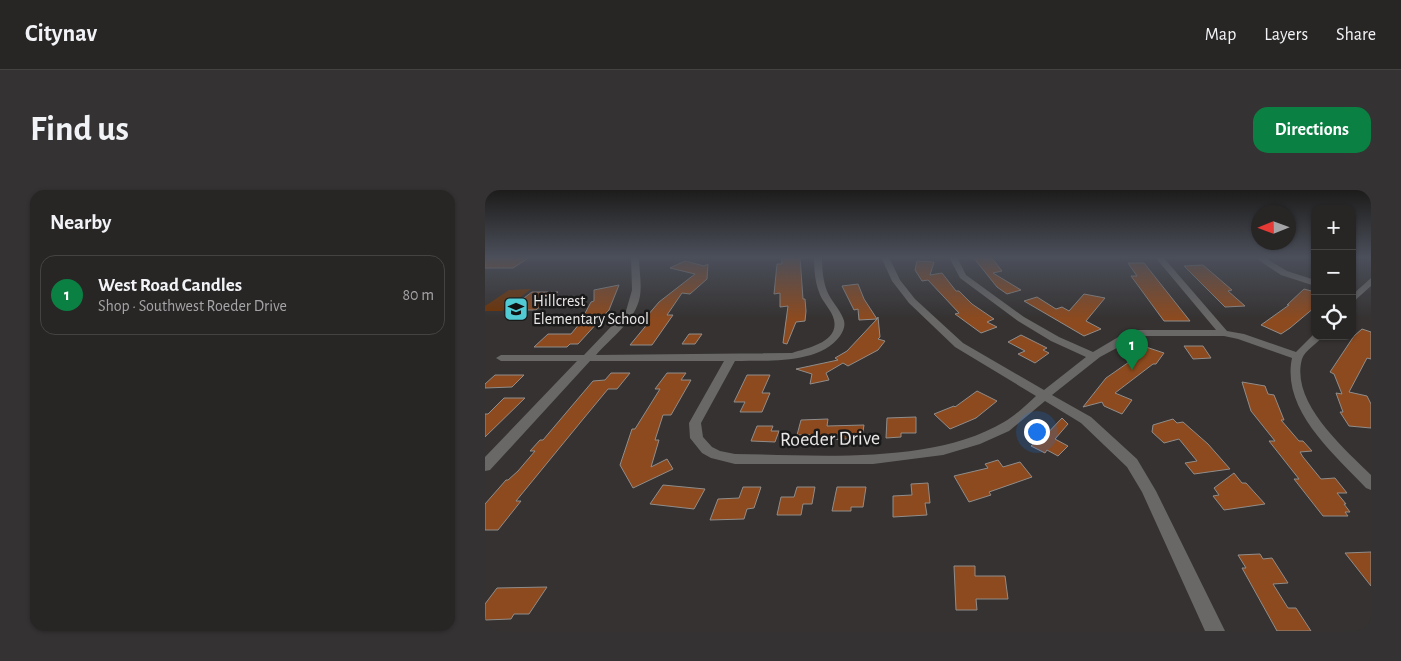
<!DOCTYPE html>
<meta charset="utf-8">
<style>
body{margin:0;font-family:"Alegreya Sans",sans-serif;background:#343232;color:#f1f3f6}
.controls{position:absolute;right:15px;top:15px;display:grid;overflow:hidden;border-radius:10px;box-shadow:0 1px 4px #0004}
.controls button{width:45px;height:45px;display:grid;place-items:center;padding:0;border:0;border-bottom:1px solid #444342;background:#282625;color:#f1f3f6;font:25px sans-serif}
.compass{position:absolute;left:766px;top:15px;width:45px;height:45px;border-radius:50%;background:#282625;box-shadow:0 1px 4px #0004;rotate:269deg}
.you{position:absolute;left:551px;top:241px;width:18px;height:18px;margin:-12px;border:4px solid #fff;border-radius:50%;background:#1a73e8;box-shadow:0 0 0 8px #1a73e833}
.badge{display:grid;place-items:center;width:32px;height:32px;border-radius:50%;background:#0b8043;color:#fff;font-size:16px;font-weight:700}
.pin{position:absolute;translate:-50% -41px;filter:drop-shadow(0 1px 2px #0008)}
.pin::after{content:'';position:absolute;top:26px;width:18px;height:15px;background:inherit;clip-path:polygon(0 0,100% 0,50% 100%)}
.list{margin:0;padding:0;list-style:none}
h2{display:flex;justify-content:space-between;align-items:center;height:65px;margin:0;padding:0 20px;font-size:21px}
h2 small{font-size:16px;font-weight:400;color:#a5a5a7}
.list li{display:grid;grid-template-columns:32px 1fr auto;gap:15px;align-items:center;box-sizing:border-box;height:80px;margin:0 10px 10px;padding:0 10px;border:1px solid #444342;border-radius:15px}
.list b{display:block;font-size:19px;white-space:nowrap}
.list p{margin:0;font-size:16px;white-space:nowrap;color:#a5a5a7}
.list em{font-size:16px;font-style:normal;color:#a5a5a7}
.icon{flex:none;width:28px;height:28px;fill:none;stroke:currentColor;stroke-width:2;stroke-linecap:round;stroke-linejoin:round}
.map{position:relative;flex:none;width:886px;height:441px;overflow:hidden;border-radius:15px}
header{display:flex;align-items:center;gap:30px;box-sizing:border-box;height:70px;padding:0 25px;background:#282625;border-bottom:1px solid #444342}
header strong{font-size:24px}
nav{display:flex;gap:28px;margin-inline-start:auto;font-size:18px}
.intro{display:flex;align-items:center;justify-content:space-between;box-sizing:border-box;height:120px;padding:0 30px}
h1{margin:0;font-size:35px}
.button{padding:12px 22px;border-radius:15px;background:#0b8043;color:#fff;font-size:18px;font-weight:700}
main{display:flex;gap:30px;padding:0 30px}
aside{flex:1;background:#282625;border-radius:15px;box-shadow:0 1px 4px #0004}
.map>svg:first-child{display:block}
</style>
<header>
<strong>Citynav</strong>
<nav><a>Map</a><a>Layers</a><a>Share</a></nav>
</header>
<div class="intro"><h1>Find us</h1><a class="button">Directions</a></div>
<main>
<aside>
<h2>Nearby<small></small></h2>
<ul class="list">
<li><span class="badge">1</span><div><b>West Road Candles</b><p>Shop · Southwest Roeder Drive</p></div><em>80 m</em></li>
</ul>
</aside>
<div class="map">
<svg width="886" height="441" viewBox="0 0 886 441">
<rect width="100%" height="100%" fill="#353231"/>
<!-- green -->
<path fill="#6f3304" d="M46,99L17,121H0V116L24,100Z"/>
<!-- building -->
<g fill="#8d4a1e" stroke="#908d8b">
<path d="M0,67H45L28,78H0Z"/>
<path d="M315,67L318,109H320L321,121L320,131L311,132L302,154L298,153L303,116L295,117V103L289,104L292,74H297V68Z"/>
<path d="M488,67H506L517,81L508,83L536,100L522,104L512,97Z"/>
<path d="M200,71L219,76L223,74L222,89L205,104L197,103L182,125H188L167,155H145L164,132H157L174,112L210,84L185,78Z"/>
<path d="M432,71L449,72L445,85L457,83L471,101H474L487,114L509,129L502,132L512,137L496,143L470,124L474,123L443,90L437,91L430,80Z"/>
<path d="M643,73H659L705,131H679L646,86H652Z"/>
<path d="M718,75L747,100L743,101L760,116L740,117L699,76Z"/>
<path d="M373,94L379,109L392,129L393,127L395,147L393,149L400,151L393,160L363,176L358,173L341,183L344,190L325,194L327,184L311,179L353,170L350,168L362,161L392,129L374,130L373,119L369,120L357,96Z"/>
<path d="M134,95L124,120L93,154H85L82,157H49L63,144H86L95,133L106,112L109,111V100Z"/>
<path d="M819,99L830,102V117L805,138L796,144L776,135L804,115H802Z"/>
<path d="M47,102H73L51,120H23Z"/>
<path d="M599,104L620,108L601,131L616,139L599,146L539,111L552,107L571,119L577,117L584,121Z"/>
<path d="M877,139L886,142V169L882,168L864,202L882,206L886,214V238L864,236L855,222H858L851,203L857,204L849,184L845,182L869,146Z"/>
<path d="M204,144H217L210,154H197Z"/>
<path d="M536,145L562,158L558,160L564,163L550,173L533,164L540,161L523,152Z"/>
<path d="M699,156H718L726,168L708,169Z"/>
<path d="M661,157L679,163L671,174H668L630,203L647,210L637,224L619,216L617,212L598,217L621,188L644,172L647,173Z"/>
<path d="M126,183H145L132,199H123L99,228L31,311H36L13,340H0V314L21,290H23L33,281L50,261H45L55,250H58L108,191L120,190Z"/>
<path d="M182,183H201L196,190H206L186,225H178L170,250H174L166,277L182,269L188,279L148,298L135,275L147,239H150L175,199H170Z"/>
<path d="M10,185H39L27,197L0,198V194Z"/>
<path d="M262,185H285L277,203H285L277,222H255L260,212H249Z"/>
<path d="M757,192L780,196L783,204L789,205L799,230H796L814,251H818L827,261L815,262L818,267L836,289L850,288L862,303H852L861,314H859L865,322H860L863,326H838L809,289H814L784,251H790L766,221Z"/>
<path d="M492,201L512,211L491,228L465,239L449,224L469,216L470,217Z"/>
<path d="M19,208H40L0,247V224H3Z"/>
<path d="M431,227V243H416V247L401,248L402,228Z"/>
<path d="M577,228L583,234L570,249L583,256L573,266L562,260L560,263L546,256L555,248L557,249Z"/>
<path d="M343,229L342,236L379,235L377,248L325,251L326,245H312L316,230Z"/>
<path d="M688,229L692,233L698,232L723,254L745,279L709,284L700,273L712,271L694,249L679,253L667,242L668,235Z"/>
<path d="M272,236H288L286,241H294L290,252L266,251Z"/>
<path d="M513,270L518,277L535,272L547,287L504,302L506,305L484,312L469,286L503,278L500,274Z"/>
<path d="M749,283L757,293H761L780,314L739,320L728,306L734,305L729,298Z"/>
<path d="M443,293L445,313H440L442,325L408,327V306L427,305L426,294Z"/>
<path d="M178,295L220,299L209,319L165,314Z"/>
<path d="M258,297H276L269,318L262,319L259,329L225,330L233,309L254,308Z"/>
<path d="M312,297H330L327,314H318L316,325H292L296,307H309Z"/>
<path d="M352,297H381L378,317H366V321H347Z"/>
<path d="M886,362V396L860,363Z"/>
<path d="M775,364L778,369L787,368L803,393L788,394L803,418H811L826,441H792L757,378H761L753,365Z"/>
<path d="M469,376H490V386H520L523,409H491L492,420H471Z"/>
<path d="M62,397L44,424H29L26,429L0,430V414L12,398Z"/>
</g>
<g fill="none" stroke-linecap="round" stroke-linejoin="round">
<!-- minor -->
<g fill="#696867" fill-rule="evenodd">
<path d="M146,67H154C154,80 157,93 155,106C151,130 126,148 111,165L307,163C323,158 354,152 349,130C347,120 337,112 334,102C330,92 329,78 329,67H337C337,78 338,91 342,101C346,111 354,118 358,128C361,134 359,140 355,146C334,175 281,170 250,171L216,233L218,247L227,257L235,261L250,264C331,265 447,275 519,232C531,225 541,215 551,206L470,157L424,113L407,91L396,67H404L415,90L430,109L478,153L559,200L601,167L566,151L533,131L475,88L464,67H472L481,85L539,127L574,147L608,162L635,146L652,140H731L670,67H678L742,141L759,144L811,162L829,144L830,146H838C832,154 820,160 817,169C805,212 859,258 886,285V300L881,298C849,264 796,220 807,168L753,149L739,146H654L615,167L567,205L606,227L652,269L671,301L740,441H720L657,302L642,277L596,233L560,211L524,241L495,254L458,265L388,274H250L226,268L217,263L205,248L204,233L239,171H105L5,280L0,281V267L92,171H16L11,168L16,165H99L141,121L147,100Z"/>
<path d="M769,67H779L802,81L830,90V96L796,85Z"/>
<path d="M886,88V96L867,113V105Z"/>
</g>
</g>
<!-- sky -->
<linearGradient id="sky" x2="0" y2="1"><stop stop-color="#1d1c1b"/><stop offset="0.52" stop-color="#4b4f5a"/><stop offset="1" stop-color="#4b4f5a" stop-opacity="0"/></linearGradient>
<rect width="886" height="129" fill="url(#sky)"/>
<!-- icons -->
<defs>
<g id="school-square" transform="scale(1.25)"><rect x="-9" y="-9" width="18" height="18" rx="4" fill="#51ccd4" stroke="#1b1a1a"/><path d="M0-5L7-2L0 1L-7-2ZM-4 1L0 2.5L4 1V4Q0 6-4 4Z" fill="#111"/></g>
</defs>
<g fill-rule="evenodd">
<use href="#school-square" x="31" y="119"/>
</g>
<g text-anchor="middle" stroke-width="5" stroke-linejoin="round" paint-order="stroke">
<!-- far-poi labels -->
<g font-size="16" fill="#ebe9e8" stroke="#1b1a1a" text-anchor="start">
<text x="48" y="116">Hillcrest<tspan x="48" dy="18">Elementary School</tspan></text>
</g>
<!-- street labels -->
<g font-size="20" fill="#ebe9e8" stroke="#1b1a1a">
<text transform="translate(345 248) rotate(-1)" y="7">Roeder Drive</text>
</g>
</g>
</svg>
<div class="controls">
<button>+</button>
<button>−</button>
<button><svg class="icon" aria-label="locate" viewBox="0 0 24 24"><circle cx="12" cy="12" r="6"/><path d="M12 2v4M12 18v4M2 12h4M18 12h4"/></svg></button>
</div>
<svg class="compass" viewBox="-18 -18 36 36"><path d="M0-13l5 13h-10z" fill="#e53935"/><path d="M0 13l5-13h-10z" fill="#a5a5a7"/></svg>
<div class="you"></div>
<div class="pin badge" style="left:647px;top:180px">1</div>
</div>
</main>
